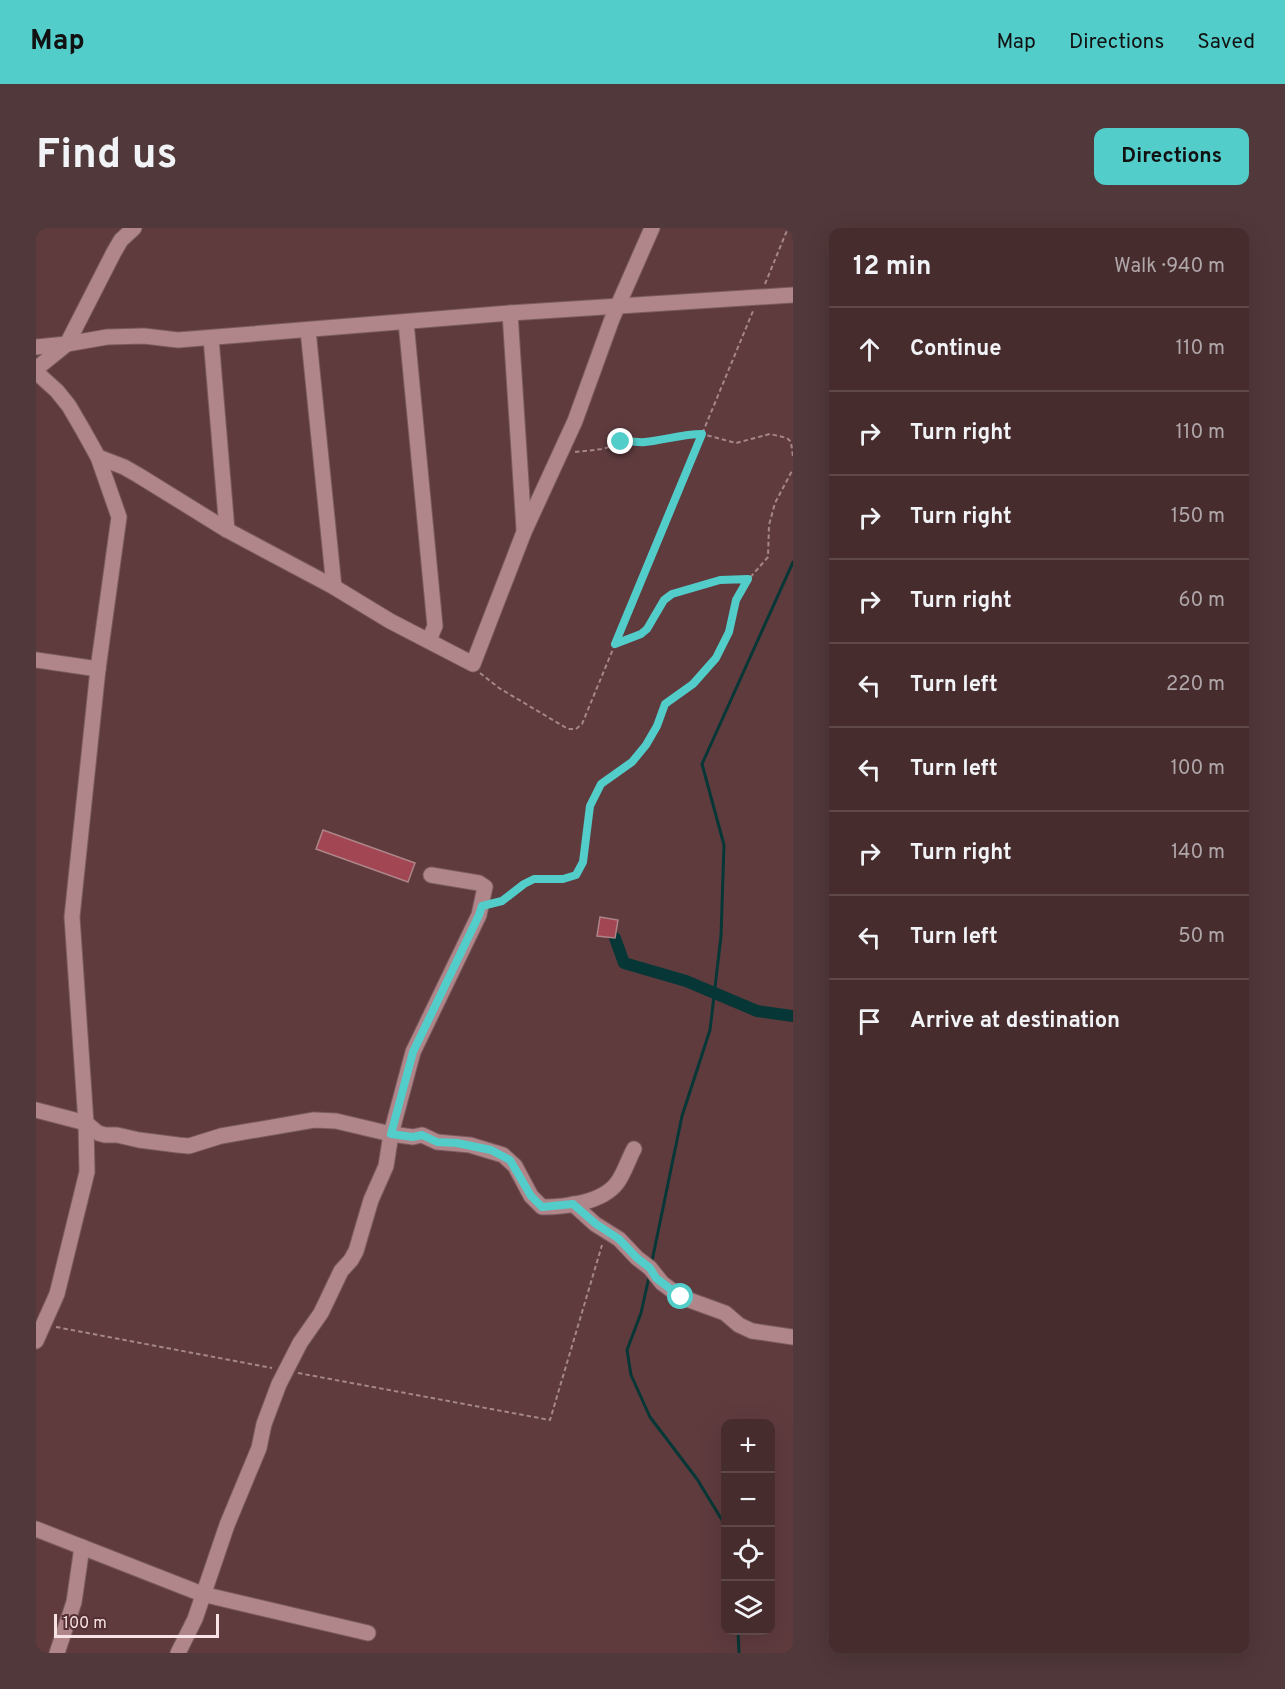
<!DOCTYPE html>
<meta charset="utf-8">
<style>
body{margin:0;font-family:Overpass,sans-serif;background:#51383a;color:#f1f3f6}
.controls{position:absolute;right:18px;bottom:18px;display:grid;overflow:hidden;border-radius:12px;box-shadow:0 6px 24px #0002}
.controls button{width:54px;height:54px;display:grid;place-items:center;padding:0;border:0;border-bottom:2px solid #5f484a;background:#472c2e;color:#f1f3f6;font:30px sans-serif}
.scale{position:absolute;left:18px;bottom:15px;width:165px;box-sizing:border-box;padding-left:6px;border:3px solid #f9e2e3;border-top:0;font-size:16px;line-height:21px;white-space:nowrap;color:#f9e2e3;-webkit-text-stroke:4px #543034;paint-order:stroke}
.stop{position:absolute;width:18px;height:18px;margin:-14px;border:4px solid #53cdca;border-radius:50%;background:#fff}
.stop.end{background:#53cdca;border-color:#fff;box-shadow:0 2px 6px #0008}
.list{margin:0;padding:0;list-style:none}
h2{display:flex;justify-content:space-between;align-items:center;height:78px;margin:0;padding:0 24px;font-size:26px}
h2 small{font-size:20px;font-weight:400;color:#b0a7aa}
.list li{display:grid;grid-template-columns:39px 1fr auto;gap:18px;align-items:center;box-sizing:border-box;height:84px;padding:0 24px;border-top:2px solid #5f484a}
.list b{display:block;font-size:22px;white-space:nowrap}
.list em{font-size:20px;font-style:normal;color:#b0a7aa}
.icon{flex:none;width:33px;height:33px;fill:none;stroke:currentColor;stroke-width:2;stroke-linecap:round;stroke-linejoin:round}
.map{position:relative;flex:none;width:757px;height:1425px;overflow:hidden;border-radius:12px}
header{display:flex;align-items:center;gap:36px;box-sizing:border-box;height:84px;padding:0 30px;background:#53cdca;color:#111}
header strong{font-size:28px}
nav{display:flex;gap:33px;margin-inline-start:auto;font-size:21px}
.intro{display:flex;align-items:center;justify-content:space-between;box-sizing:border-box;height:144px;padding:0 36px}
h1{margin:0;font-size:42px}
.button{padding:15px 27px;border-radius:12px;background:#53cdca;color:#111;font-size:21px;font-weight:700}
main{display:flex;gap:36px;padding:0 36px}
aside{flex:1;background:#472c2e;border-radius:12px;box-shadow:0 6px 24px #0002}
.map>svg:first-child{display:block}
</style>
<header>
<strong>Map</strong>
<nav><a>Map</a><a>Directions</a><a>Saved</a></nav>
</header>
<div class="intro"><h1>Find us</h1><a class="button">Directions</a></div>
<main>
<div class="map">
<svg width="757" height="1425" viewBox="0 0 757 1425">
<rect width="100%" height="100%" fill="#5f3b3e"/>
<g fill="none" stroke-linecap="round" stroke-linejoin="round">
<!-- stream -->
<g stroke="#063736" stroke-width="3">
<path d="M616,1033L646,888L674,802L685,708L688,617L666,536L757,334"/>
<path d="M613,1049L605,1085L591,1122L595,1147L614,1189L661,1251L686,1292L690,1312"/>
<path d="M702,1402L703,1425"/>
</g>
<!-- canal -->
<path stroke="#063736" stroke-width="12" d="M579,710L588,735L650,753L721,783L757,788"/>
</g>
<!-- building -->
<g fill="#a34654" stroke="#ad8487" stroke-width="1.5">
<path d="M287,602L379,635L372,654L280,621Z"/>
<path d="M564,689L582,692L579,710L561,708Z"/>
</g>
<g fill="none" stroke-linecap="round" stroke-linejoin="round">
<!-- minor casing -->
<g stroke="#7a5b5e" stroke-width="17">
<g id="minor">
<path d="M474,85L488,301"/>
<path d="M370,94L399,398L393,412"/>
<path d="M272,102L298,359"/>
<path d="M175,110L191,302"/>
<path d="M0,119L31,116L78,24L85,12L98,0"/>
<path d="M0,141L31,116L71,109L108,108L142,112L474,85L757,67"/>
<path d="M0,144L21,163L33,178L47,202L62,229L83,289L62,441L36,689L50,895L51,944L21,1066L0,1113"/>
<path d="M62,229L88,239L102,247L191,302L298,359L354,393L437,436L488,304L539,193L576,91L616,0"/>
<path d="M0,432L62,441"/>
<path d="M0,882L50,895L62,905L69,907H81L103,912L142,917L153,918L185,908L278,892L300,893L355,906L377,909L386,907L401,914L434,917L467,927L479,938L495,968L506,979C529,979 566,975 581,955C588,946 592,932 598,921"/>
<path d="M537,976L559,996L583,1011L601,1030L614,1040L626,1055L645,1069L689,1085L703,1097L716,1103L757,1109"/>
<path d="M0,1301L166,1366L332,1405"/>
<path d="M21,1425L38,1374L46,1319"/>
<path d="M142,1425L159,1391L191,1297L223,1220L228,1196L243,1156L264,1115L285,1085L305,1043L315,1032L320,1023L335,972L350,938L355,906L377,824L443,687L449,659L443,655L395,647"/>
</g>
</g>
<!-- path -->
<g stroke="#a58789" stroke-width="2" stroke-dasharray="4.5 3" stroke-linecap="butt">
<path d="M729,56L752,0"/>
<path d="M539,224L567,221L593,212L611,214L656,206H666L700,215L734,206L751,210L755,214L757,229"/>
<path d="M579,416C600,409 608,407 619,387C622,381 625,375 629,371C642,360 693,351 711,351"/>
<path d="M444,445L463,460L532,501H540L546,496L717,83"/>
<path d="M457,675L466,673L488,656L498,651H527L540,647L547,634L554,578L565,556L595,534L610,517L621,498L629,476L657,456L680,430L693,404L700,372L705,360L732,329L733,297L739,275L757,241"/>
<path d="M20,1099L236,1140"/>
<path d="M262,1145L514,1192L566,1017"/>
</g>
<!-- minor -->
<use href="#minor" stroke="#b0868a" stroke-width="15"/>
</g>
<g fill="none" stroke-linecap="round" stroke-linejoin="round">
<!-- route -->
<path stroke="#53cdca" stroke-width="8" d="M585,214C594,212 601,215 609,214C628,212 647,206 666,206L579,416L605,406L611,401L628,372L636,366L684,352L712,351L700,372L693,404L680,430L657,456L629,476L621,498L610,517L596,534L565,556L554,578L547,634L540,647L527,651H498L488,656L466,673L446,678L443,687L377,824L355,906L377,909L386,907L401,914L421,915L455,922L474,932L495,968L506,979L537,976L560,996L583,1011L601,1030L614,1040L620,1050L645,1069"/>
</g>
</svg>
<div class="controls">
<button>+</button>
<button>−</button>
<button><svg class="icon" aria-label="locate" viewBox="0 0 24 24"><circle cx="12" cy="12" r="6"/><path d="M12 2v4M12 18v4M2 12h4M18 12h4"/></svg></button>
<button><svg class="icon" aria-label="layers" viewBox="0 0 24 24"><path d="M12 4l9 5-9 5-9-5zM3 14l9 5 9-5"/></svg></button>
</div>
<div class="scale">100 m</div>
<div class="stop" style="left:645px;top:1069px"></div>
<div class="stop end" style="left:585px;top:214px"></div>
</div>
<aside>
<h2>12 min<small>Walk · 940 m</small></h2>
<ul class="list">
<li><svg class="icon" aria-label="ahead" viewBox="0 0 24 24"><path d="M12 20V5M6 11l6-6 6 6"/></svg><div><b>Continue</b></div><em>110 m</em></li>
<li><svg class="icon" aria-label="right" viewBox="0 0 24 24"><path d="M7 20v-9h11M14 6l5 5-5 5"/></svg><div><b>Turn right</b></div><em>110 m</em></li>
<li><svg class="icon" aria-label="right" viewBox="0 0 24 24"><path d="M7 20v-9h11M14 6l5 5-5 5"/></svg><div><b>Turn right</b></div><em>150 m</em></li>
<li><svg class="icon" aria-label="right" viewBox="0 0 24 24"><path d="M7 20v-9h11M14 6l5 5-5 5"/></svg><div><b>Turn right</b></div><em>60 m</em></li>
<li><svg class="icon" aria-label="left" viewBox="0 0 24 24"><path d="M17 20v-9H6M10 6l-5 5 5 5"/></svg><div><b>Turn left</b></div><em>220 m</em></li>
<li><svg class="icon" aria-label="left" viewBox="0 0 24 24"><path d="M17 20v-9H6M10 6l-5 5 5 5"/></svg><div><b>Turn left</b></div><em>100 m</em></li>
<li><svg class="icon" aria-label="right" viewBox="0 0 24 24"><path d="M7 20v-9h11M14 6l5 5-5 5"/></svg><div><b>Turn right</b></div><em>140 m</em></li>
<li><svg class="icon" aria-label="left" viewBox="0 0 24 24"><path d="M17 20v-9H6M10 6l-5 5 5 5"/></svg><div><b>Turn left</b></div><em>50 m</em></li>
<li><svg class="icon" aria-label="arrive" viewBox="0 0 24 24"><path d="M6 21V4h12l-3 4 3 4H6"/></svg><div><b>Arrive at destination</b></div></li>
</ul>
</aside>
</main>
